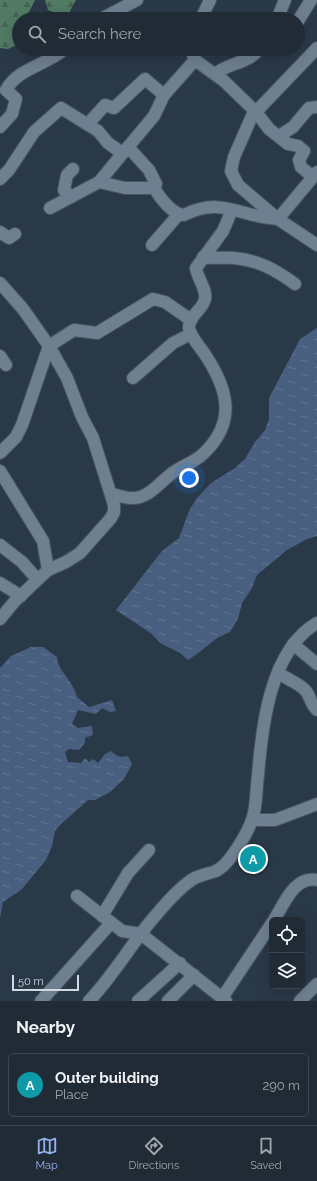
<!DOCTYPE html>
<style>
body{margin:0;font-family:Raleway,sans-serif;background:#2d3742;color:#f1f3f6}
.controls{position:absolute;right:12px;bottom:12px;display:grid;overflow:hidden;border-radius:6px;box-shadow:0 4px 16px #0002}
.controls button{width:36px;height:36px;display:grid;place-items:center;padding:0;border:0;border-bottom:1px solid #3d4751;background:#202b36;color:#f1f3f6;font:20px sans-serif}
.scale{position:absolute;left:12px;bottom:10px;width:67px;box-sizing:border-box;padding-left:4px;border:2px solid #d0d9e2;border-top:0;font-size:11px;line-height:14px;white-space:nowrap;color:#d0d9e2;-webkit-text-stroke:3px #2a3948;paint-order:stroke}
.you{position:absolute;left:189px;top:478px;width:14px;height:14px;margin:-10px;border:3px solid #fff;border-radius:50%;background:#1a73e8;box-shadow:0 0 0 6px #1a73e833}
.badge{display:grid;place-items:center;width:26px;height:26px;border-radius:50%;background:#95b2f1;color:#fff;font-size:13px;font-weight:700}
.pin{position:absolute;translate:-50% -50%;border:2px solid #fff;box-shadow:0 1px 4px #0006}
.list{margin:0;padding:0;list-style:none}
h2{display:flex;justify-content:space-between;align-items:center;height:52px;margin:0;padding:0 16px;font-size:17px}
h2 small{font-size:13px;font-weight:400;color:#a2a7ad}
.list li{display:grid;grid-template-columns:26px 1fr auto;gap:12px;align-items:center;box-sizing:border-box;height:64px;margin:0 8px 8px;padding:0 8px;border:1px solid #3d4751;border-radius:6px}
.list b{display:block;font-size:15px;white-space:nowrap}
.list p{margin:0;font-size:13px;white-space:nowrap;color:#a2a7ad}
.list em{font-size:13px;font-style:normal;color:#a2a7ad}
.icon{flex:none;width:22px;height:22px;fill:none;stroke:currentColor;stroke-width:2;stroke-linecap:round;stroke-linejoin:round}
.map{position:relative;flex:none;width:317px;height:1001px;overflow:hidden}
.search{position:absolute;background:#202b36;box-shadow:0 4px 16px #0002;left:12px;right:12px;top:12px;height:44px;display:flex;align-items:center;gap:10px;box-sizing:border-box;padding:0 14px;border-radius:22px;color:#a2a7ad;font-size:15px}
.sheet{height:124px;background:#202b36}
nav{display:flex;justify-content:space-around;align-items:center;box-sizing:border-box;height:56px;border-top:1px solid #3d4751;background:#202b36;font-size:11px;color:#a2a7ad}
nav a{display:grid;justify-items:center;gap:2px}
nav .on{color:#95b2f1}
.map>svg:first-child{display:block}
</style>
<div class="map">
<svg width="317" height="1001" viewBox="0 0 317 1001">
<defs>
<pattern id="forest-firs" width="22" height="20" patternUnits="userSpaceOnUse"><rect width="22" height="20" fill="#517b63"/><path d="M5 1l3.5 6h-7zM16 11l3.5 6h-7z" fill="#486155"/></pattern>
<pattern id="water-ripples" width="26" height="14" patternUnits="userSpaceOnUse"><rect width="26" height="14" fill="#495f80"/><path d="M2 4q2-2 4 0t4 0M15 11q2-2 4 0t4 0" fill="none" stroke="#627592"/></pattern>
</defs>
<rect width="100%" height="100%" fill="#2a3948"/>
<!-- forest -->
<g fill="url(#forest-firs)">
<path d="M0,0H35L27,16L29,19H19V44L8,49L0,48Z"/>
<path d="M45,0H76L69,13H56L48,10Z"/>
</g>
<!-- water -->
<g fill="url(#water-ripples)">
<path d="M317,328V536L307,539L287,550L257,575L252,588L242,603L238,619L230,632L217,638L201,651L188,660L180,653L160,643L152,634L116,610L162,551L179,538L189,511L196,499L211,483L235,468L245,459L255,442L265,430L269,419V398L300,339Z"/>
<path d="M31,647H43L57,657C57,670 73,680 77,697L89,707L112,700L116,711L110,712L102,708L96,714L78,710L72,724L78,728L92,726L93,735L85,738V743L79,750L69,749L65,752L68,762L81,763L85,758L89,762L93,759L98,763L105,754L111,751C116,756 121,758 128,756L132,764L124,779L110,792L95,800H88L61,824L55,831L52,846L46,860L22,889L3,902L0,918V668L11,656Z"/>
</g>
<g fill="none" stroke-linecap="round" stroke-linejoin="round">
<!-- minor casing -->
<g stroke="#475460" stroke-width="14">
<g id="minor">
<path d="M101,19L137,0"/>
<path d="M201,19L210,0"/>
<path d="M277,19L285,0"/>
<path d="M298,21L311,0"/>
<path d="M317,48L252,116L234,157L231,171L238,185L278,219L317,245"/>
<path d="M191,49L195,60L224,81L256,112L269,129L288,144L298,146L304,151L299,160L301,167L313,177"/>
<path d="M215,74C230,62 248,64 259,49"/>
<path d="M88,124L105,105L114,108L145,79L164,95"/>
<path d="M0,127L12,114L16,99L6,90C18,68 45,66 65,49"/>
<path d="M279,136L293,127L309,108L317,107"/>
<path d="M128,147L154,116L164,95L195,60"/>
<path d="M0,179L9,170L34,132L61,108L98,131L108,143L122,153"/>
<path d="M154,188H125L99,182L128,147L149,170L156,184L154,188C160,198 172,214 184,215C222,196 240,217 278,219"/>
<path d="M71,197L64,190L67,175L73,169"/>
<path d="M50,208L99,182"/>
<path d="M278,219L317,172"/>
<path d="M0,232L9,238L15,234"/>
<path d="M152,245L179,214"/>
<path d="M203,257C214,259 223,257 234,258C258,260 276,270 295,284"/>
<path d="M0,283L23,309L49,346L67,378L82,417L93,438L114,505V512L111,518L80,553L66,562L48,570L15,601L0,619"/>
<path d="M0,356L6,365"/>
<path d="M133,378L173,343L191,334"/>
<path d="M0,453L16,437L22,425L49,346L74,330L97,333L153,299L165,302L191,320"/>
<path d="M0,471L43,541L48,570"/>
<path d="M111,494C118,495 125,498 131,498C151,499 162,478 177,470C185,465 196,461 203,454C236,423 229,391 206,356C201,348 191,338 189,328C188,316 203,310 205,299C207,289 197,278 196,268L223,231L232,210"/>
<path d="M0,545L22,562L37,579"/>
<path d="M0,583L21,596"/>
<path d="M293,644L317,664"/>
<path d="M278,673C287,679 299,683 306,691C311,697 309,702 317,710"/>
<path d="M252,820H275L317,804"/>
<path d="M77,896L122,931L141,934L226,1001"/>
<path d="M102,916L128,873L149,850"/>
<path d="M274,920C284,904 295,875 317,880"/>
<path d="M222,998L272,923"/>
<path d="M41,1001L111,923"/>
<path d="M89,1001C115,974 132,942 156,915C166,903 179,888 193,879C200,875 208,874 216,871C229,865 247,834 252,820C257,806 256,790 258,775C262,726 270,650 317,623"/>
<path d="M138,1001L180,963"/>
<path d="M168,1001L194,975"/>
<path d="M300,1001L317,984"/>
</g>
</g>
<!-- minor -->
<use href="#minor" stroke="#6e7f90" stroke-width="12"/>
</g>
</svg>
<div class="controls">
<button><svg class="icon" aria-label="locate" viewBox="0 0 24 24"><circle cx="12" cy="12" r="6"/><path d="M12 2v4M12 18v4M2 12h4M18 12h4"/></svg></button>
<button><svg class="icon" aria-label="layers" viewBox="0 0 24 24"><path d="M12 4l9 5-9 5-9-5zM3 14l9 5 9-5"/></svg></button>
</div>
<div class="scale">50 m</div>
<div class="you"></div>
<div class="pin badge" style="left:253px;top:859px;background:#0f9aa8">A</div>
<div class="search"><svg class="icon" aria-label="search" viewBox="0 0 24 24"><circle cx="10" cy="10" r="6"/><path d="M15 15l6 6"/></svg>Search here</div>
</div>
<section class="sheet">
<h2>Nearby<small></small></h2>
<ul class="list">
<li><span class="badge" style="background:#0f9aa8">A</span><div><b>Outer building</b><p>Place</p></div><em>290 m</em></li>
</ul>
</section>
<nav>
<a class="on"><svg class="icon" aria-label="map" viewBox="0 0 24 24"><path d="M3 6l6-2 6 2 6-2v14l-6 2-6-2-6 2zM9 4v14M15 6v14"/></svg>Map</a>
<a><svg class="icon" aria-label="directions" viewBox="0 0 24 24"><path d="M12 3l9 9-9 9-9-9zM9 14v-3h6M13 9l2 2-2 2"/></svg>Directions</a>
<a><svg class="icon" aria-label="saved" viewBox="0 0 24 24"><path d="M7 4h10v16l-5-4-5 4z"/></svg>Saved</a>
</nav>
